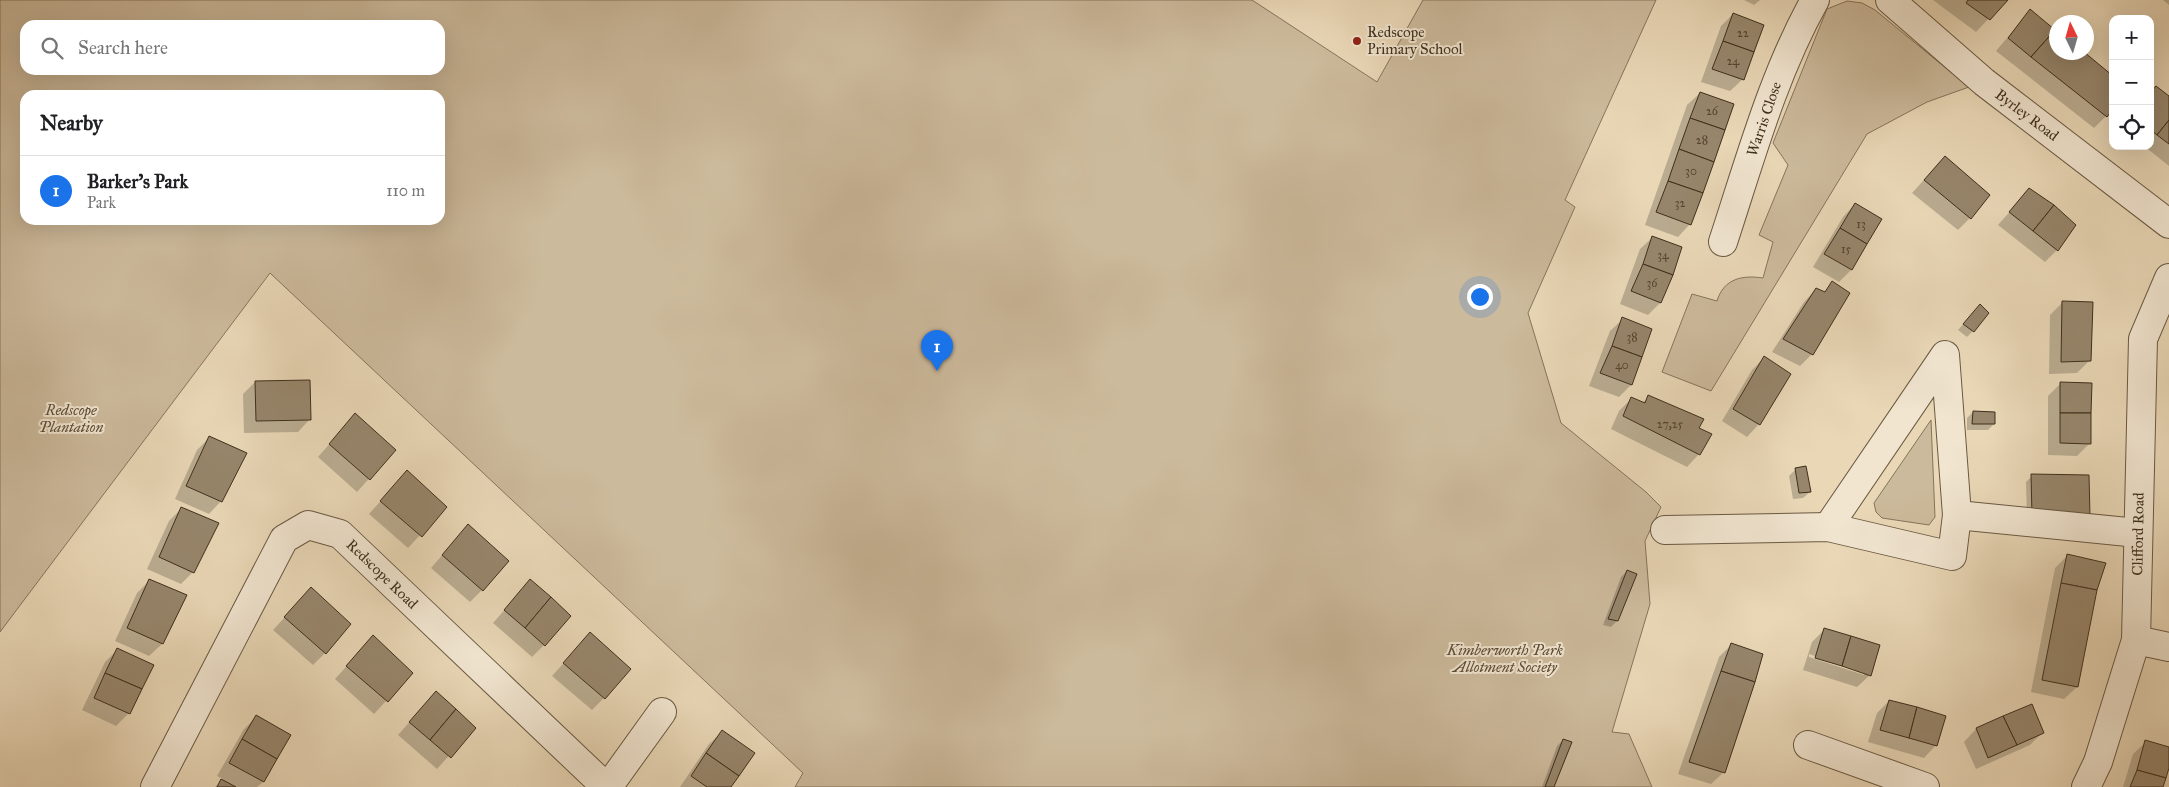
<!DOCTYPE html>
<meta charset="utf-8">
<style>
body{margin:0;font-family:"IM FELL Great Primer",serif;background:#f6f6f6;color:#202124}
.controls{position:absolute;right:15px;top:15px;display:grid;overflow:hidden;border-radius:10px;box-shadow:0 5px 20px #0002}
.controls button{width:45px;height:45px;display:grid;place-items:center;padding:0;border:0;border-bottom:1px solid #e0e0e0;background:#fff;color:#202124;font:25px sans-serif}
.compass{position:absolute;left:2049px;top:15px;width:45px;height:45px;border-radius:50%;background:#fff;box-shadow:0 5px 20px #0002;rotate:355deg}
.you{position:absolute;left:1479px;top:296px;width:18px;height:18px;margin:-12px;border:4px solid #fff;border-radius:50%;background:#1a73e8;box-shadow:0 0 0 8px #1a73e833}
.badge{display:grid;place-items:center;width:32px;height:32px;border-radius:50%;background:#1a73e8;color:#fff;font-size:16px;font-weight:700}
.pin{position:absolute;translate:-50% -41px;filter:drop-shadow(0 1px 2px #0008)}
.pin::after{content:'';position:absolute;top:26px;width:18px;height:15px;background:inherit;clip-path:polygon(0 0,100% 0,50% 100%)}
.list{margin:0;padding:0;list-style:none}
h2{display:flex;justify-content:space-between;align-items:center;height:65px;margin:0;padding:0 20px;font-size:21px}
h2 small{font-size:16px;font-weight:400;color:#757577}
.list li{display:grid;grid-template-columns:32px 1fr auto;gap:15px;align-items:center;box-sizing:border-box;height:70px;padding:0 20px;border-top:1px solid #e0e0e0}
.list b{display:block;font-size:19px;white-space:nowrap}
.list p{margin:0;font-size:16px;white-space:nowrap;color:#757577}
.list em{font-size:16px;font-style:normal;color:#757577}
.icon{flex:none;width:28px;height:28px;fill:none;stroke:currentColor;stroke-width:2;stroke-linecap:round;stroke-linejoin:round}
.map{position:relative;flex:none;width:2169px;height:787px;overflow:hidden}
.search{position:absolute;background:#fff;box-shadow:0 5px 20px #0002;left:20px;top:20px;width:425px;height:55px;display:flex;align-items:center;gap:12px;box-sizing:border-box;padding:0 18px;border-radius:15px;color:#757577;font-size:19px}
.panel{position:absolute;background:#fff;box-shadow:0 5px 20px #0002;left:20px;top:90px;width:425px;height:135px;border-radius:15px}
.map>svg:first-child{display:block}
</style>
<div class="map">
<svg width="2169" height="787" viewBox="0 0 2169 787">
<rect width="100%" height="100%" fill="#e9d7b6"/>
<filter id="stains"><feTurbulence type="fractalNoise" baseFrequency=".004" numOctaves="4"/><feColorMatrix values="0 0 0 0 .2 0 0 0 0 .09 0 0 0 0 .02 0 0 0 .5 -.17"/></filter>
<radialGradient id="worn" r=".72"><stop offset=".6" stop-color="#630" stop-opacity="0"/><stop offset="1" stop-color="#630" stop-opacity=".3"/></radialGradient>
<!-- green -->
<g fill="#ccba9c" stroke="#86745c" fill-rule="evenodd">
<path d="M0,0H1252L1377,82L1423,0H1656L1565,200L1575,207L1528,313L1561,423L1646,492L1661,507L1645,541L1650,604L1612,732L1629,734L1652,787H795L803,773L270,273L0,632ZM25,25H440V70H25ZM25,95H440V220H25Z"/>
<path d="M1847,1L1862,3L1875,10L1969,87L1927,102L1867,134L1711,391L1662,372L1692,294L1717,301C1724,278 1743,275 1763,278L1773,242L1759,235L1788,165L1773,143L1827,9Z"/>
<path d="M1931,420L1935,517L1929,525L1882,518L1876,512L1874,503Z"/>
</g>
<!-- shadow -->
<g fill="#0003" fill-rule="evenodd">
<path d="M1744,0H1760L1754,5Z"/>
<path d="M1933,0H2006L1976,32Z"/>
<path d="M2163,0H2169V5Z"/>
<path d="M2030,11L2056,32V52L2106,116L2094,128L1996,51Z"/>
<path d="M1733,14L1743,79L1730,91L1701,82L1721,26Z"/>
<path d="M1700,93L1690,224L1678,237L1645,225L1687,105Z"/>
<path d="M2150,94L2169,98V166L2144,146H2150Z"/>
<path d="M1945,157L1970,218L1958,230L1912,193Z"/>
<path d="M2029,190L2057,250L2045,262L1998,225Z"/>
<path d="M1855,204L1881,219L1851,270L1839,282L1813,267L1843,217Z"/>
<path d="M1653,237L1660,303L1648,315L1620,304L1640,249Z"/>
<path d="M1832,283L1812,354L1800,366L1772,352L1804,302L1816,289L1823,293Z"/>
<path d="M2063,302L2090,360L2077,373L2049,374L2050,315Z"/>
<path d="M1975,311L1973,331L1967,337L1958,330Z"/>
<path d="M1623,319L1631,385L1619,397L1589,386L1610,331Z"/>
<path d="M1764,358L1759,424L1747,437L1722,421L1752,370Z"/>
<path d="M255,382L310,419L298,432L244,433L243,394Z"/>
<path d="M2061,383L2090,443L2077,456L2048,455V396Z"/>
<path d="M1649,397L1698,428L1699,454L1687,467L1611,429L1619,411L1632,398L1642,403Z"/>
<path d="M1973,412L1994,424L1988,430H1967V418Z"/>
<path d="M355,415L394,451L357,492L318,457Z"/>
<path d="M209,438L221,501L209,514L175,499L197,450Z"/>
<path d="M1805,468L1810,492L1803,498L1793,499L1789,476L1795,470Z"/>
<path d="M407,472L445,508L408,548L369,514Z"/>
<path d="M2032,476H2088L2027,520L2026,482Z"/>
<path d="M182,508L193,572L181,584L147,569L169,521Z"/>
<path d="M468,525L482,590L470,602L431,568Z"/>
<path d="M2068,555L2096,590L2077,687L2064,699L2031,692L2055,568Z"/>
<path d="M1627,571L1617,621L1611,627L1603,625L1621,577Z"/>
<path d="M150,580L185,596L162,644L149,656L115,641L137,593Z"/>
<path d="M530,581L544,645L532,657L493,623Z"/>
<path d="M311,589L325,653L313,665L273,630Z"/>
<path d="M1825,629L1870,675L1857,687L1803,670L1812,642ZM1809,654L1864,672V675L1809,657Z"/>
<path d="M590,634L604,698L592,710L552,676Z"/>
<path d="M373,637L412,673L374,714L335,679Z"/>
<path d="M1731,645L1724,772L1711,784L1678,774L1719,657Z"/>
<path d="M117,650L129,713L116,726L82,710L105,662Z"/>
<path d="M436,692L474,728L437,769L398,735Z"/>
<path d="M1889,701L1936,745L1924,758L1868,742L1877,713Z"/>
<path d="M2031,706L2043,732L2030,745L1976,769L1964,742L1976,729Z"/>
<path d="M256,717L289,735L263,782L257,787H215L223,779L217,776L244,729Z"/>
<path d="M722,732L729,787H680L709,744Z"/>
<path d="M1563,740L1553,787H1542L1557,746Z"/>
<path d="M2146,742L2169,748V762L2161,787H2123L2133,754Z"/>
</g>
<!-- building -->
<g fill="#97866c" stroke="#3f2f1c">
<path d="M1968,0H2008L1990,20L1966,3Z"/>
<path d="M2030,9L2055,30L2031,57L2008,38Z"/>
<path d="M1733,13L1764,25L1754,52L1723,41Z"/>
<path d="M2055,30L2056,31V52H2084L2113,76V109L2107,117L2031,57Z"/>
<path d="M1723,41L1754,52L1744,80L1712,69Z"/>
<path d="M2156,86L2169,96V120L2157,135L2150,129V93Z"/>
<path d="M1700,92L1734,104L1725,130L1690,118Z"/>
<path d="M1690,118L1725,130L1714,162L1679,149Z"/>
<path d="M2169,120V144L2157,135Z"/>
<path d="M1679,149L1714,162L1703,193L1668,181Z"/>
<path d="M1945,156L1990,195L1971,219L1924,180Z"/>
<path d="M1668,181L1703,193L1691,225L1656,212Z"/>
<path d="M2029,188L2054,205L2033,231L2009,212Z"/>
<path d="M1855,203L1882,219L1867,244L1840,228Z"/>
<path d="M2054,205L2076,225L2058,251L2033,231Z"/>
<path d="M1840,228L1867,244L1852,270L1824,254Z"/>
<path d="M1652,236L1682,247L1673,275L1643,264Z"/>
<path d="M1643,264L1673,275L1661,303L1631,291Z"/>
<path d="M1832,281L1850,293L1813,355L1783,339L1816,288L1825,292Z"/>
<path d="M2062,301L2093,302L2091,361L2061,362Z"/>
<path d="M1980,304L1989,313L1974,332L1963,324Z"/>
<path d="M1622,317L1652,329L1642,357L1612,346Z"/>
<path d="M1612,346L1642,357L1632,385L1600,373Z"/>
<path d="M1764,356L1791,374L1760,425L1733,409Z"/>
<path d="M310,380L311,420L256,421L255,381Z"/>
<path d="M2060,382L2092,383L2091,413H2060Z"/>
<path d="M1648,395L1704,419L1699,428L1712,434L1700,455L1623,416L1631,397L1645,403Z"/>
<path d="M1973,411L1995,412V424H1972Z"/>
<path d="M355,413L396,450L370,480L329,444Z"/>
<path d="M2060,413H2091V444L2060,443Z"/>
<path d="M209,436L247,453L222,502L186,486Z"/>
<path d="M1806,466L1811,492L1799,493L1795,468Z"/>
<path d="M407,470L447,507L422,537L380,501Z"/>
<path d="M2031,474L2089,475L2090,517L2032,515Z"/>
<path d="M181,507L219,523L194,573L159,557Z"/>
<path d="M468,524L509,561L483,591L442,555Z"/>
<path d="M2067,554L2106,563L2097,590L2061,583Z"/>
<path d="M1627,570L1637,574L1618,621L1608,619Z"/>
<path d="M149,579L187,595L163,644L127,628Z"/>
<path d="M530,579L551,597L525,628L504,610Z"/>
<path d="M2061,583L2097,590L2078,687L2042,680Z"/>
<path d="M311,587L351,624L326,654L284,617Z"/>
<path d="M551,597L571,616L545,646L525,628Z"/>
<path d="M1824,628L1851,636L1842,666L1815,658Z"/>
<path d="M590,632L631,669L605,699L563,663Z"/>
<path d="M373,635L413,673L388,702L346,666Z"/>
<path d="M1851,636L1880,645L1871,676L1842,666Z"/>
<path d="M1731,643L1763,654L1755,682L1721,671Z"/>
<path d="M117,648L154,665L142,689L105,673Z"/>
<path d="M1721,671L1755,682L1725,773L1689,762Z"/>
<path d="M105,673L142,689L130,714L94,698Z"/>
<path d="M436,691L456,709L430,740L409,722Z"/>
<path d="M1889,700L1917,707L1909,738L1880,730Z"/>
<path d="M2032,704L2044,733L2017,745L2003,716Z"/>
<path d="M1917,707L1946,716L1937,746L1909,738Z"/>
<path d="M456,709L476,728L451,758L430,740Z"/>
<path d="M256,715L291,735L277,759L242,739Z"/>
<path d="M2003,716L2017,745L1988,758L1976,728Z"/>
<path d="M722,730L755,753L739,776L706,753Z"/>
<path d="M242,739L277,759L264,782L229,763Z"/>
<path d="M1563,739L1572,742L1554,787H1545Z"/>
<path d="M2145,740L2169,747V768L2166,778L2137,770Z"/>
<path d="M706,753L739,776L731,787H707L691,776Z"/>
<path d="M2137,770L2166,778L2163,787H2130Z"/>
<path d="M221,779L236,787H217Z"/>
</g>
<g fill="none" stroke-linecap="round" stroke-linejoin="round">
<!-- minor casing -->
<g stroke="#6a5942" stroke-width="30">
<g id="minor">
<path d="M1890,0L1984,82L2169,224"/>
<path d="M1723,242C1750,160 1773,75 1815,0"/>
<path d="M1828,527L1945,355L1957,515"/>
<path d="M1665,530L1828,527L1952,556L1957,515L2138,533"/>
<path d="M2136,640L2169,647"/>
<path d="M1808,745L1925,787"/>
<path d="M155,787L284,539L308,525L340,534L606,787"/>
<path d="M608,787L662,712"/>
<path d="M2086,787L2098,762L2136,640L2143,339L2169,278"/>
</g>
</g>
<!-- minor -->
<use href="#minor" stroke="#f1e5d0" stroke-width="28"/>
</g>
<!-- markers -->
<circle fill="#8f2418" stroke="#f1e5d0" stroke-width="2" cx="1357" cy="41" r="5"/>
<g text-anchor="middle" stroke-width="4" stroke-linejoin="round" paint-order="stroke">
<!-- number labels -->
<g font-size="12" fill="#554530">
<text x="1743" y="37">22</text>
<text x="1733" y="65">24</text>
<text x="1712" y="115">26</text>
<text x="1702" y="144">28</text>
<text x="1691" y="175">30</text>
<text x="1680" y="207">32</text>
<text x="1861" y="228">13</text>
<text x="1846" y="253">15</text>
<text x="1663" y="259">34</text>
<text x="1652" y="287">36</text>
<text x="1632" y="341">38</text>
<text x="1622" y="369">40</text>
<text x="1670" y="428">27,25</text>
</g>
<!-- poi labels -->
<g font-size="15" fill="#3f2f1c" stroke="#f1e5d0" text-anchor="start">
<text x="1367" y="37">Redscope<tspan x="1367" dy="17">Primary School</tspan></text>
</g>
<!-- street labels -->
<g font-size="15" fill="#3f2f1c" stroke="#f1e5d0">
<text transform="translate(2027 115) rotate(37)" y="5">Byrley Road</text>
<text transform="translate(1764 119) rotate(-71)" y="5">Warris Close</text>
<text transform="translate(2138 534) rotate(-89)" y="5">Clifford Road</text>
<text transform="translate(382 574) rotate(44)" y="5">Redscope Road</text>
</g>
<!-- park labels -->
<g font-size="15" font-style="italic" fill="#5b4b36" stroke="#f1e5d0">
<text x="71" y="415">Redscope<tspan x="71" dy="17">Plantation</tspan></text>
<text x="1505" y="655">Kimberworth Park<tspan x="1505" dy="17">Allotment Society</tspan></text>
</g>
</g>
<rect width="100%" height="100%" filter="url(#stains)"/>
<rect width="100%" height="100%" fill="url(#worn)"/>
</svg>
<div class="controls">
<button>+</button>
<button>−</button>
<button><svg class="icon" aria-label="locate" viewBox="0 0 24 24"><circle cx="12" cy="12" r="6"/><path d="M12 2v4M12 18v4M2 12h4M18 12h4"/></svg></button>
</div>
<svg class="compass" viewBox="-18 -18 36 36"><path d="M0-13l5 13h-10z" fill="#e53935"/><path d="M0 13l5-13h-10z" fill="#757577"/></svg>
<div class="you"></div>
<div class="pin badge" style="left:937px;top:371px">1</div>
<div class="search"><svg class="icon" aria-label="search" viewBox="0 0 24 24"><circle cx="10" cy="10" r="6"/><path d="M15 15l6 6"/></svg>Search here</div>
<section class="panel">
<h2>Nearby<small></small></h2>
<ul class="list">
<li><span class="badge">1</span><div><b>Barker's Park</b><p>Park</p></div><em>110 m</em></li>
</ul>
</section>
</div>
